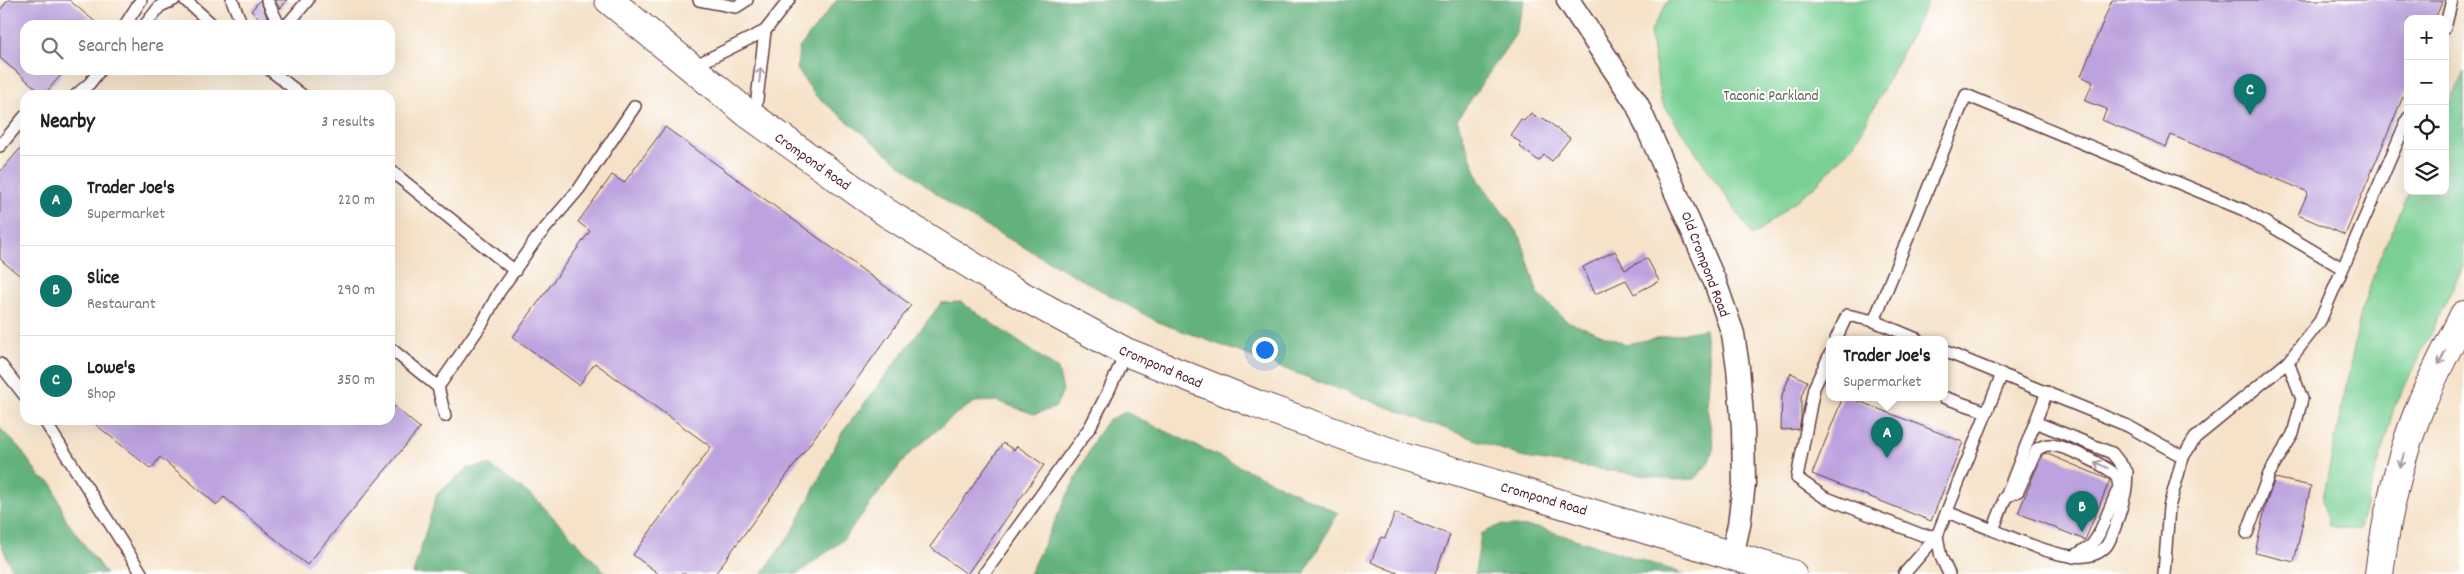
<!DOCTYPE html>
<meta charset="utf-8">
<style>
body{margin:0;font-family:Dekko,sans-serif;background:#f6f6f6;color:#202124}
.controls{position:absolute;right:15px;top:15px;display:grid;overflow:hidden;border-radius:10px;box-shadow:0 5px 20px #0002}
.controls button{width:45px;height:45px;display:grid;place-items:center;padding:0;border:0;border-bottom:1px solid #e0e0e0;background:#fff;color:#202124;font:25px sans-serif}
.you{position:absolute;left:1264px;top:349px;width:18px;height:18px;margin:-12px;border:4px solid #fff;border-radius:50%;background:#1a73e8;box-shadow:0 0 0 8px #1a73e833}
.badge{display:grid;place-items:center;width:32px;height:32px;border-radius:50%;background:#0f766e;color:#fff;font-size:16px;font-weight:700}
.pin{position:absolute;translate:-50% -41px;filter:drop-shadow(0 1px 2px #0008)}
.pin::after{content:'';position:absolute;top:26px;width:18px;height:15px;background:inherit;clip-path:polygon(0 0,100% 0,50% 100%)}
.popup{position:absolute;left:1826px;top:336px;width:122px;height:65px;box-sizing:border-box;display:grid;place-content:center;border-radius:10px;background:#fff;filter:drop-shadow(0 1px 4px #0005);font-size:16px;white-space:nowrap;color:#757577}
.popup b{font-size:19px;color:#202124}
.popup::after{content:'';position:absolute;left:50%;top:100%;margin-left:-10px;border:10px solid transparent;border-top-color:#fff}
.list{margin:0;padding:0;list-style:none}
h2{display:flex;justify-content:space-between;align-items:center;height:65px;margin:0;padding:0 20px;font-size:21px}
h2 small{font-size:16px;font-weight:400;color:#757577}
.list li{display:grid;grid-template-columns:32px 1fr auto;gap:15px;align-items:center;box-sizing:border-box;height:90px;padding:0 20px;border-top:1px solid #e0e0e0}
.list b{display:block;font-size:19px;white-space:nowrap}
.list p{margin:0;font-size:16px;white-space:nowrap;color:#757577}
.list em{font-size:16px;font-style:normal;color:#757577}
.icon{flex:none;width:28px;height:28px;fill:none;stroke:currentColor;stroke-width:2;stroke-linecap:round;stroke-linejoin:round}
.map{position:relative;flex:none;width:2464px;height:574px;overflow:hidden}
.search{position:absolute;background:#fff;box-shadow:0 5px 20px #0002;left:20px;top:20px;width:375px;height:55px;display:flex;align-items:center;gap:12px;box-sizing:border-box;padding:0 18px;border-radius:15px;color:#757577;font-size:19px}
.panel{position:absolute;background:#fff;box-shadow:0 5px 20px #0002;left:20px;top:90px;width:375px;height:335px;border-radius:15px}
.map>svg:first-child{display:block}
</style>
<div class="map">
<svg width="2464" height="574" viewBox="0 0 2464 574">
<rect width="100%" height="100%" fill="#fff"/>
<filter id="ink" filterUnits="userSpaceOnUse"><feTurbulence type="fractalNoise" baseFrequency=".02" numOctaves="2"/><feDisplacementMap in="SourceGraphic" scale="10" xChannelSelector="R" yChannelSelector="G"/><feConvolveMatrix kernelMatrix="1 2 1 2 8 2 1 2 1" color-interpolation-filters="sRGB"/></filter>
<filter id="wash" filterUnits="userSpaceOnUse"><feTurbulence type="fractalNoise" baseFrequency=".0096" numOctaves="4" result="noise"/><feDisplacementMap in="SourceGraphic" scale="20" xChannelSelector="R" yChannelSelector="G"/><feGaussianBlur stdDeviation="1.12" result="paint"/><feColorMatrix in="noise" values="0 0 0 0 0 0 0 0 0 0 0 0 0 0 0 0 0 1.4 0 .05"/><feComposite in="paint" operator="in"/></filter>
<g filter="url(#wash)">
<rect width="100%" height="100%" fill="#f5e2c8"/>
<!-- green -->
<g fill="#7ad094" stroke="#627860">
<path d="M1669,0H1929L1855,144L1817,184L1753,236L1661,101L1650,32Z"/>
<path d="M2464,71V265L2394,408L2359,531L2329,526L2323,498L2362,308L2380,257L2410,191H2445V113Z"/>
</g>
<!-- forest -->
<g fill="#63b27e" stroke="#566854">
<path d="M837,0H1525L1515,35L1457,120L1479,180L1521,238L1538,294L1567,321L1626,344L1705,329L1710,367L1707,408L1714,447L1708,464L1695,479L1675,480L1525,458L1158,322L957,210L815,95L797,69L799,48Z"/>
<path d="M961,302L1058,369L1063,391L1055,408L1034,414L996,401L975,402L957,413L907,456L842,541L797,574H762L794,529L841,434L941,303Z"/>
<path d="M1125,412L1338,513L1304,574H1029L1096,437L1107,421Z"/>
<path d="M0,428L18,446L41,478L52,483L66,520L106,574H14L0,542Z"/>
<path d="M489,465L537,500L607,574H413L437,494L468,468Z"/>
<path d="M1500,525L1540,528L1685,574H1475L1481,534Z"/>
</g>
<g id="blocks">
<!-- building -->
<g fill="#bca2de">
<path d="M8,0H69L99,25H25V70H65L44,95L0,58V10Z"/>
<path d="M260,0L269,22L267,24L251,11Z"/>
<path d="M275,0H287L280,9Z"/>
<path d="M2112,0H2443L2435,19H2408V85L2345,235L2298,215L2308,192L2171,135L2166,147L2102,120L2107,109L2085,101L2093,82L2081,76Z"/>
<path d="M1531,113L1541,120L1543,118L1570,138L1552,161L1544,155L1539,161L1519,146L1521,143L1510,135L1521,119L1524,121Z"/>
<path d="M665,127L911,305L715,574H659L633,555L711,447L595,363L579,385L513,337L590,231L578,222L612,175L624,183Z"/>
<path d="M25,143V280L0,259V172Z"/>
<path d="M1615,251L1625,270L1647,258L1659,281L1634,294L1626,280L1595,294L1583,267Z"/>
<path d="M1791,373L1807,381L1801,397V418L1799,429L1781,430L1782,395Z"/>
<path d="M1843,397H1848L1963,442L1931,521L1812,474Z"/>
<path d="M390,403L420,428L307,565L224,497L217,505L160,457L151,469L90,420H390Z"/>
<path d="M1003,443L1014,450L1017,446L1044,465L967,574L930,547Z"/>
<path d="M2045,453L2110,480L2085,540L2018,513L2040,460Z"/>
<path d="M2275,478L2311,486L2294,562L2255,553L2266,504Z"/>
<path d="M1395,513L1450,535L1435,574H1400L1371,562L1381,537L1385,538Z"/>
</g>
</g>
</g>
<g filter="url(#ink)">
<use href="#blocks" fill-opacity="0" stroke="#643c43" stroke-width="1"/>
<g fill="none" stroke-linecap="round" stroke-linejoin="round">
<!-- service casing -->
<g stroke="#643c43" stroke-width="14">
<g id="service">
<path d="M185,0L213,25"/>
<path d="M232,0L242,25"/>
<path d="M267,0L279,25"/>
<path d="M699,0L736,7L747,0"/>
<path d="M125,25L141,0"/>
<path d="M145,25L160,6L174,0"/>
<path d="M287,25L308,0"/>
<path d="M2445,28L2452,0"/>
<path d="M692,67L765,31L789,0"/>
<path d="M270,70L302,95"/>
<path d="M76,95L90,83L100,70"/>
<path d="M755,116L765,31"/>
<path d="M0,146L25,116"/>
<path d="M390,170L515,271"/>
<path d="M1874,321L1966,95L2244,210L2342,268"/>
<path d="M1836,339L1847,315L1874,321L1917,339"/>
<path d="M390,348L438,387"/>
<path d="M1944,351L2128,426L2183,457"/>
<path d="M1830,354L1814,388L1797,478L1824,497L1922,535L1937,536"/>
<path d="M0,364L25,396"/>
<path d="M1943,397L1987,412"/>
<path d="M445,416L438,387L483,322L499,292L537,238L579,189L635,106"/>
<path d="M44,420L142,574"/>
<path d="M2035,422L2112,453L2127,472C2126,477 2127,482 2126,487C2125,499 2113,536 2107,545C2085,574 2020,540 1993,530L2047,392"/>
<path d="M2004,498L2018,491L2037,449C2040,448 2044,445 2048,445C2063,444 2106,466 2117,476L2119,487L2099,534L2092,545L2073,557"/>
<path d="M1947,512L1993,530"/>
<path d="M2247,533L2269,474L2293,434L2302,399L2288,362"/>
<path d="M1937,536L1941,557L1949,574"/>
<path d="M984,574L1090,427L1109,390L1126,352"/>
<path d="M1904,574L1937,536L2002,374"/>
<path d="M2164,574L2169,507L2183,457L2195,438L2288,362L2320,321L2408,118"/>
</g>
</g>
<!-- minor casing -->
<g stroke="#643c43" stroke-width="25">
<path id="minor" d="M1568,0L1637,104L1715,282L1733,334L1738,367L1743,428L1744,483L1739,525L1732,556"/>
</g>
<!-- trunk casing -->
<g stroke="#643c43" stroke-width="30">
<path id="trunk" d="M609,0L747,113L887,213L1008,288L1126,352L1256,404L1384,450L1792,574"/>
</g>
<!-- motorway casing -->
<g stroke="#643c43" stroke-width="30">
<path id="motorway" d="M2379,574C2386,520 2397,466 2417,415C2430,380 2448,348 2464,315"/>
</g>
<!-- service -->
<use href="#service" stroke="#fff" stroke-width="11"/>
<!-- minor -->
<use href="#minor" stroke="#fff" stroke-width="22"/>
<!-- trunk -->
<use href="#trunk" stroke="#fff" stroke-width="28"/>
<!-- motorway -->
<use href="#motorway" stroke="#fff" stroke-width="28"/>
</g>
<!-- one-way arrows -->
<defs><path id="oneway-shaft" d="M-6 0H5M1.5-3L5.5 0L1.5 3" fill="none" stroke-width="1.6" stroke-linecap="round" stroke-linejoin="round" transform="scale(1.25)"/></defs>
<g stroke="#ae9aa0">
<use href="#oneway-shaft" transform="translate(760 75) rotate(-84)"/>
<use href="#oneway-shaft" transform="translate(2442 358) rotate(117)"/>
<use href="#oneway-shaft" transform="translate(2402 460) rotate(106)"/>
<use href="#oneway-shaft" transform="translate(2101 465) rotate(-156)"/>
</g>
</g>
<g text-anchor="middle" stroke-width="4" stroke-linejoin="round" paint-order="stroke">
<!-- park labels -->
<g font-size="15" fill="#5b5d50" stroke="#fff">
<text x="1771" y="100">Taconic Parkland</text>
</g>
<!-- street labels -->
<g font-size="15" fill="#4a1f2b" stroke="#fff">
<text transform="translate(813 161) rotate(35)" y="5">Crompond Road</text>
<text transform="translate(1706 264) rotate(69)" y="5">Old Crompond Road</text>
<text transform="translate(1161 366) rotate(23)" y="5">Crompond Road</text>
<text transform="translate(1544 498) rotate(16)" y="5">Crompond Road</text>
</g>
</g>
</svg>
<div class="controls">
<button>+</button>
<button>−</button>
<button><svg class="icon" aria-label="locate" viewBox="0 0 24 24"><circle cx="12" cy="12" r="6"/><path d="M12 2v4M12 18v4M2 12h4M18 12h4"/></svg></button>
<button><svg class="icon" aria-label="layers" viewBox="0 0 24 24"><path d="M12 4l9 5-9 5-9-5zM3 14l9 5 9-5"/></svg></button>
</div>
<div class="you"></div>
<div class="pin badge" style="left:1887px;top:458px">A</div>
<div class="popup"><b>Trader Joe's</b>Supermarket</div>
<div class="pin badge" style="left:2082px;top:532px">B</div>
<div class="pin badge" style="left:2250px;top:115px">C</div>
<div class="search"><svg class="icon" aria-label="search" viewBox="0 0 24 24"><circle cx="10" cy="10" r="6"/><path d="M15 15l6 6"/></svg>Search here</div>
<section class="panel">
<h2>Nearby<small>3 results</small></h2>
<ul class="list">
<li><span class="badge">A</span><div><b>Trader Joe's</b><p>Supermarket</p></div><em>220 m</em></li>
<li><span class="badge">B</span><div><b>Slice</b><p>Restaurant</p></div><em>290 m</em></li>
<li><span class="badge">C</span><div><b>Lowe's</b><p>Shop</p></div><em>350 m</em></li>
</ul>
</section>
</div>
